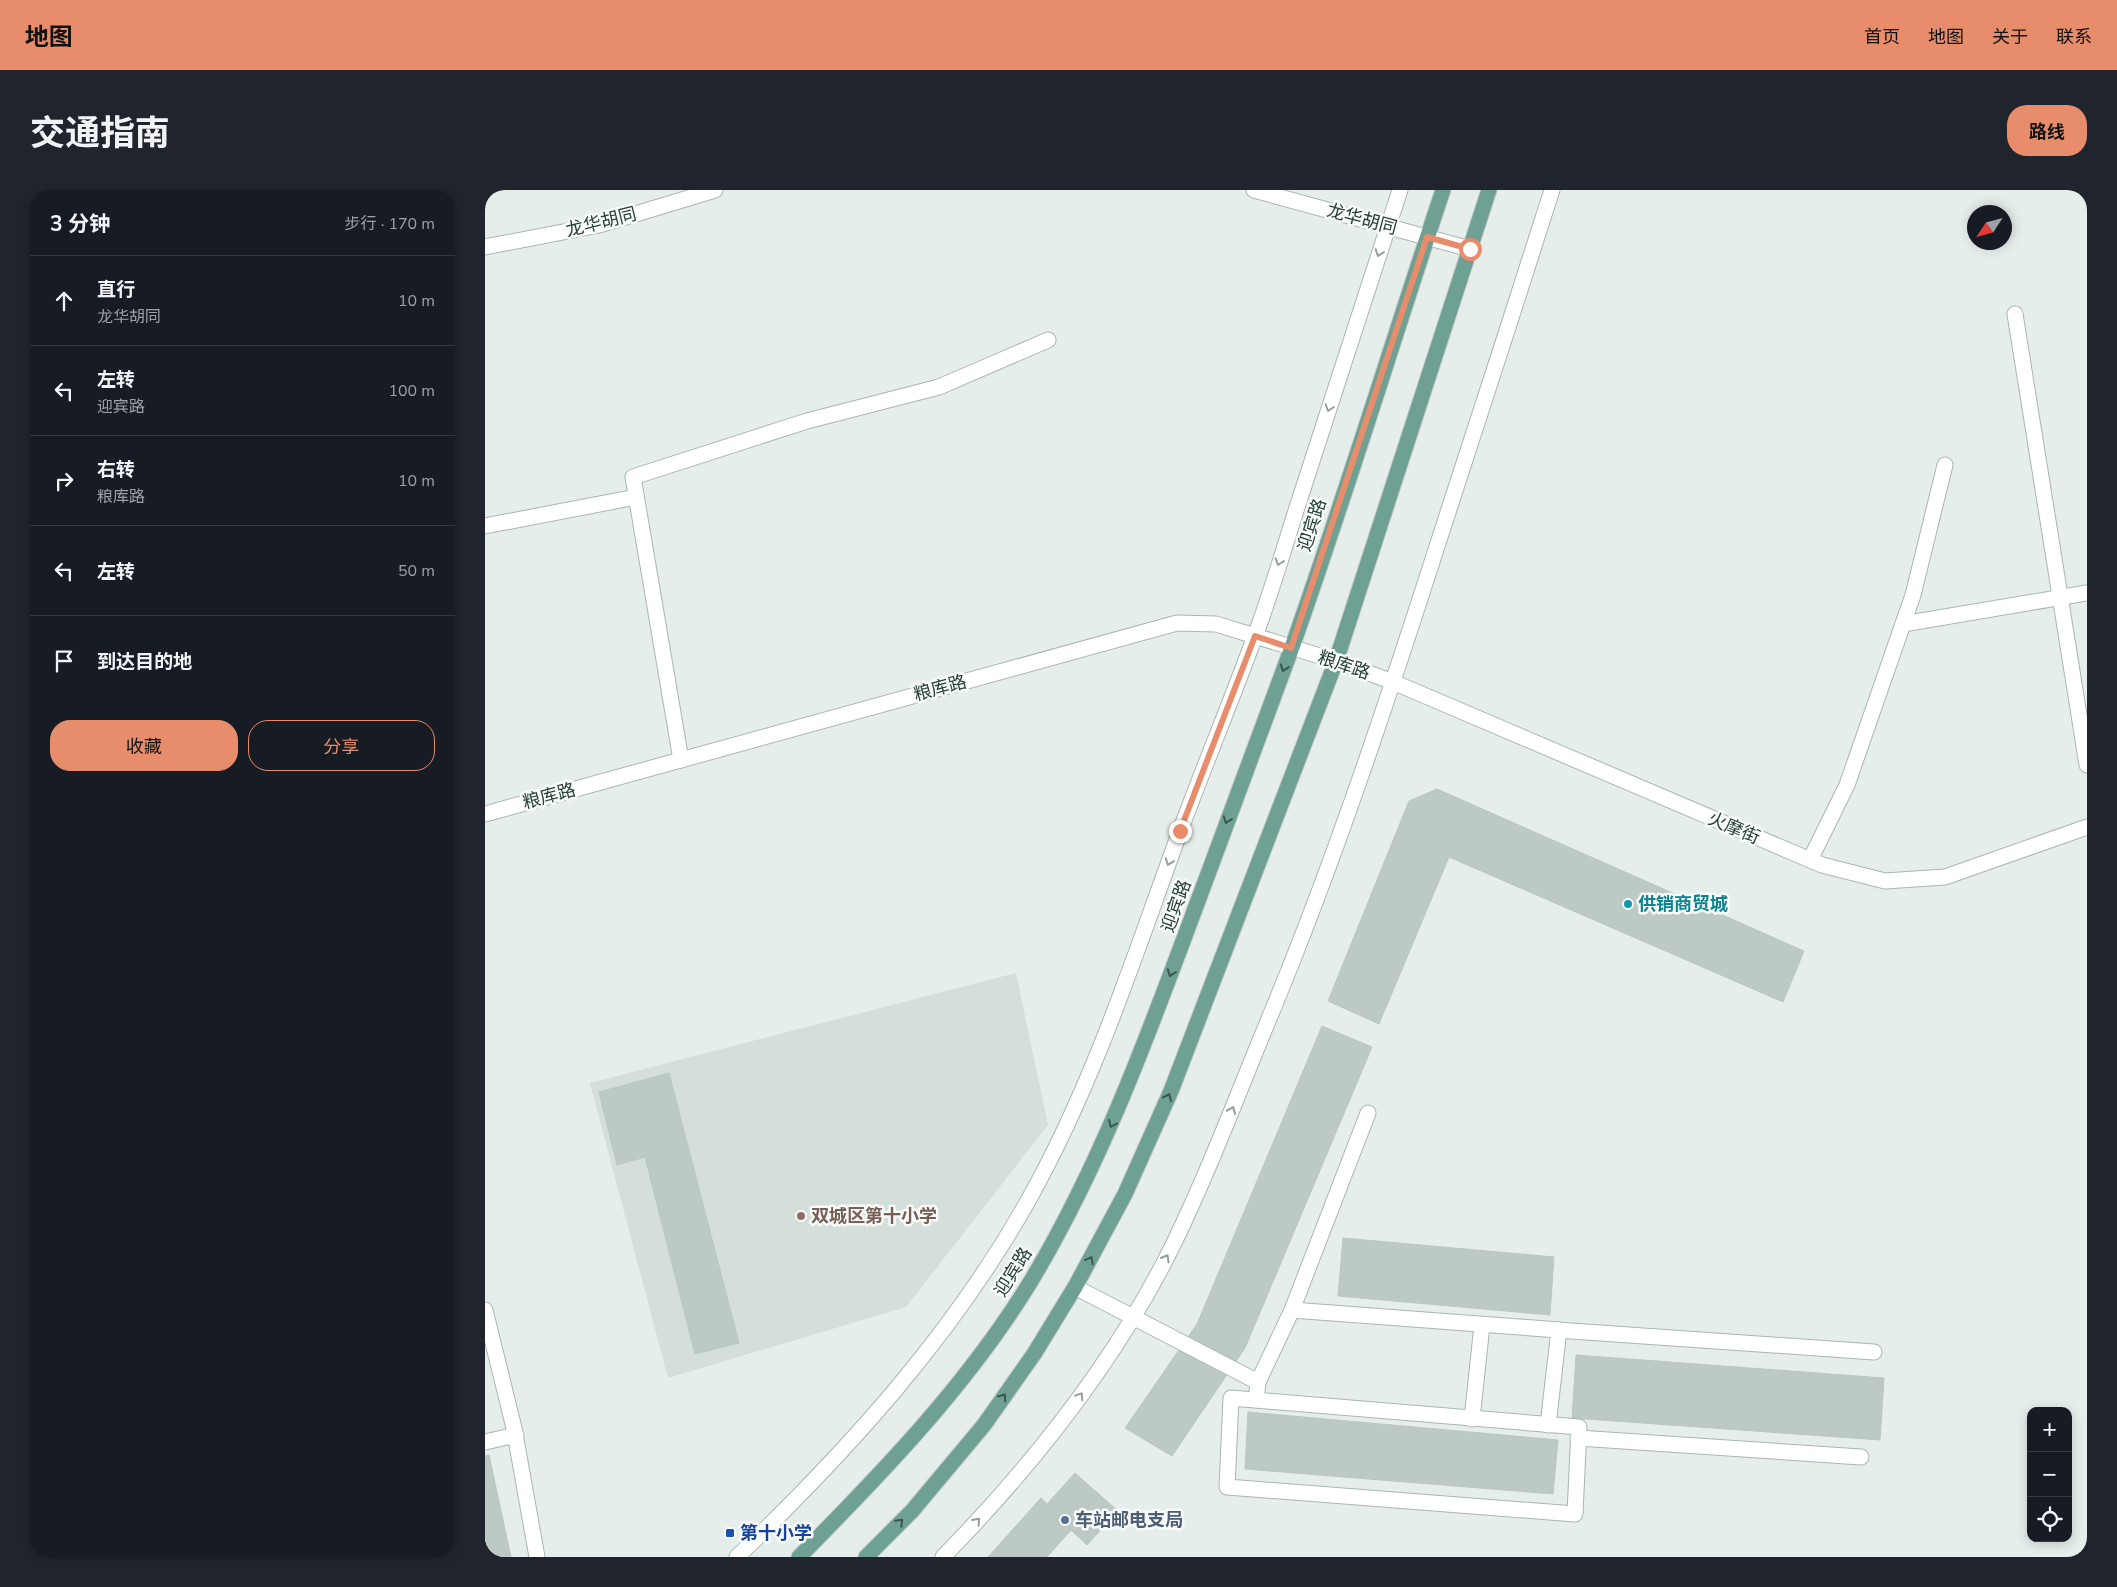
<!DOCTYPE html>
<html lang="zh">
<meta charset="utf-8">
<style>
body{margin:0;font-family:"Nunito Sans","Noto Sans SC",sans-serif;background:#20242c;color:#f1f3f6}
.controls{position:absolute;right:15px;bottom:15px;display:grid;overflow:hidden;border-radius:10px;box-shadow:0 2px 12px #0003}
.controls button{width:45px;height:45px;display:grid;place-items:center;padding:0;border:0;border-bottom:1px solid #363941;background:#171b24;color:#f1f3f6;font:25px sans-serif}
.compass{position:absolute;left:1482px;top:15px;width:45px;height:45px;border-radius:50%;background:#171b24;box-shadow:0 2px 12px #0003;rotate:234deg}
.stop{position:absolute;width:15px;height:15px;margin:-11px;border:4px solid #e78d6b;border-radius:50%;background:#fff}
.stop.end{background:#e78d6b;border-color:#fff;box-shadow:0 1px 5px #0008}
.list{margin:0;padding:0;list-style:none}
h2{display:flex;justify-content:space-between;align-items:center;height:65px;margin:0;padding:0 20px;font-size:21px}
h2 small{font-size:16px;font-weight:400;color:#9ea1a6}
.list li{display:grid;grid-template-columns:32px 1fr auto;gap:15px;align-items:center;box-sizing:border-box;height:90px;padding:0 20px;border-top:1px solid #363941}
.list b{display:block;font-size:19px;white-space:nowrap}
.list p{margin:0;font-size:16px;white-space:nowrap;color:#9ea1a6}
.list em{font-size:16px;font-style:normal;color:#9ea1a6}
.actions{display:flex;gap:10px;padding:15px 20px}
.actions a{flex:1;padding:11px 0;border:1px solid #e78d6b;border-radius:20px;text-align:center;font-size:18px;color:#e78d6b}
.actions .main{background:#e78d6b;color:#111}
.icon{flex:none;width:28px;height:28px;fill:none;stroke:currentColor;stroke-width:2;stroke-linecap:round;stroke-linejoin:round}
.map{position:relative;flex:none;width:1602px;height:1367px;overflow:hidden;border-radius:20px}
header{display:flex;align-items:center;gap:30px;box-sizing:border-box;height:70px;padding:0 25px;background:#e78d6b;color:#111}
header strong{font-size:24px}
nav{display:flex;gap:28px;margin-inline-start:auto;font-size:18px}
.intro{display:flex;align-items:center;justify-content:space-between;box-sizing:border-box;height:120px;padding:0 30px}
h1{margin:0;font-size:35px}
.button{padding:12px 22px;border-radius:20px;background:#e78d6b;color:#111;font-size:18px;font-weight:700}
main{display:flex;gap:30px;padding:0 30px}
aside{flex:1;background:#171b24;border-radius:20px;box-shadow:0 2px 12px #0003}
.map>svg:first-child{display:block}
</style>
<header>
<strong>地图</strong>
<nav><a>首页</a><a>地图</a><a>关于</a><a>联系</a></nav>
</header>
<div class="intro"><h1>交通指南</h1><a class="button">路线</a></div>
<main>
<aside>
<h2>3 分钟<small>步行 · 170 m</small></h2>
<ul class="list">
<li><svg class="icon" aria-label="ahead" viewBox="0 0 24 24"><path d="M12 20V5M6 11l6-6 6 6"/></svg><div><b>直行</b><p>龙华胡同</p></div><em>10 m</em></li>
<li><svg class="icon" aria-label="left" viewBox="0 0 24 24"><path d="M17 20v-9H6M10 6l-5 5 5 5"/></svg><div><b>左转</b><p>迎宾路</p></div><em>100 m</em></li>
<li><svg class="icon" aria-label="right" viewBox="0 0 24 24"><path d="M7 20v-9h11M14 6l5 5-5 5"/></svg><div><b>右转</b><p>粮库路</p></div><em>10 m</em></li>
<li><svg class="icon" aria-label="left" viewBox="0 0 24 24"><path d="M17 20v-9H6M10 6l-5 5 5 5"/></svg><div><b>左转</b></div><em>50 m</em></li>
<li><svg class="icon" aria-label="arrive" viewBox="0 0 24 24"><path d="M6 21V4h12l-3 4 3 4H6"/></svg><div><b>到达目的地</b></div></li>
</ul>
<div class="actions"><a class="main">收藏</a><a>分享</a></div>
</aside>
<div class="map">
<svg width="1602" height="1367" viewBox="0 0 1602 1367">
<rect width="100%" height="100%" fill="#e6eeeb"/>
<!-- built -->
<path fill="#d4deda" d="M531,783L563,935L421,1117L183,1188L105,893Z"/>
<!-- building -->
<g fill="#bcc9c4" stroke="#b9c7c2">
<path d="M952,599L1319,761L1298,812L964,667L894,834L843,811L924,611Z"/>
<path d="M837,836L887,857L760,1158L687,1266L640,1238L712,1134Z"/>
<path d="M184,883L254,1153L210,1164L160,967L132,975L114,902Z"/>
<path d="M858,1048L1069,1067L1065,1125L853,1106Z"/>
<path d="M1091,1165L1399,1188L1395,1250L1087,1228Z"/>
<path d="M763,1222L1073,1250L1068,1304L760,1279Z"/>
<path d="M4,1265L26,1367H0V1266Z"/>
<path d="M590,1283L633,1321L602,1355L586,1340L562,1367H503L556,1308L562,1314Z"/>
</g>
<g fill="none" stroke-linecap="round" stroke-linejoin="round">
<!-- minor casing -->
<g stroke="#a9b6b2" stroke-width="17">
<g id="minor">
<path d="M769,0L985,59"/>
<path d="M0,57L114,35L230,0"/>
<path d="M1530,124L1602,575"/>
<path d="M0,336L151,307"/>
<path d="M1418,434L1602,403"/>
<path d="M196,570L148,287L322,231L454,197L563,150"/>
<path d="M0,624L692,433L731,434L851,471L908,492L1337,675L1400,691L1460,687L1602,637"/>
<path d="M1325,670L1362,595L1428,405L1460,275"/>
<path d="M590,1097L773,1192L772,1202"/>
<path d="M0,1120L29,1238L52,1367"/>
<path d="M807,1120L883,923"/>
<path d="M1072,1140L1389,1162"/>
<path d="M773,1192L807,1120L1074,1140L1063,1235"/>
<path d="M746,1208L1094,1237L1090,1324L742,1297Z"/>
<path d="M987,1229L997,1135"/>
<path d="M1093,1248L1376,1267"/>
<path d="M0,1252L31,1245"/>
<path d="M252,1367C364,1259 468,1145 544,1009C609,893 649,767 694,644C718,579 745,514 769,449C787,401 801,351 817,302C850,201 882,100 915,0"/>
<path d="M458,1367C548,1275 630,1172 687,1057C725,979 755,898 788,819C852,664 904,506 955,347C993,231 1030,116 1067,0"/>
</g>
</g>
<!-- major casing -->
<g stroke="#c2c9c8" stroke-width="17">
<g id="major">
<path d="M314,1367C398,1282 483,1194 546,1091C624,961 673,817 726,676C752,604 780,532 806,460C860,308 907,153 958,0"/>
<path d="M381,1367L427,1321L499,1235L549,1164L590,1097L640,1004L686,901L851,471L1004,0"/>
</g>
</g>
<!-- minor -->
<use href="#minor" stroke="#fff" stroke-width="15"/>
<!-- major -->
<use href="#major" stroke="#6fa094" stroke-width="15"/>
</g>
<!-- one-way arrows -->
<defs><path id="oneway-chevron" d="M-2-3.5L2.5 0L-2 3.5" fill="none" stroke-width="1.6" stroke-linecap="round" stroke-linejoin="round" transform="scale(1.25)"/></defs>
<g stroke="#929f9c">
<use href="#oneway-chevron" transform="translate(894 63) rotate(108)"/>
<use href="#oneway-chevron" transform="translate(844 218) rotate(108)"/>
<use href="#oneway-chevron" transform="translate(794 372) rotate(108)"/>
<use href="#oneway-chevron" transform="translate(684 672) rotate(110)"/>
<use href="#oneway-chevron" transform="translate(747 920) rotate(-68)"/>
<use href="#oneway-chevron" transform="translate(681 1068) rotate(-60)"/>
<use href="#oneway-chevron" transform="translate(595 1206) rotate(-56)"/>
<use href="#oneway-chevron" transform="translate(492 1331) rotate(-48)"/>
</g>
<g stroke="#385750">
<use href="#oneway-chevron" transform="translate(799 478) rotate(110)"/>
<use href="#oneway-chevron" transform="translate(742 630) rotate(110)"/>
<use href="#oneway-chevron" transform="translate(686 783) rotate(110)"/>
<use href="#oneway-chevron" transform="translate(683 907) rotate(-66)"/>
<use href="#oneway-chevron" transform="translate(627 934) rotate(115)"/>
<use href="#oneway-chevron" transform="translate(605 1070) rotate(-62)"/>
<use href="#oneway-chevron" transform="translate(518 1207) rotate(-55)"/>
<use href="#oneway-chevron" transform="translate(415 1332) rotate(-45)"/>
</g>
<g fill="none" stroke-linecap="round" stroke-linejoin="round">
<!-- route -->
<path stroke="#e78d6b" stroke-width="6" d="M695,641L770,446L806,458L942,47L985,59"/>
</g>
<!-- markers -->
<circle fill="#0f9aa8" stroke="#f7faf9" stroke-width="2" cx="1143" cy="714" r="5"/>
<circle fill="#8d6e63" stroke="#f7faf9" stroke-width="2" cx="316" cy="1026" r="5"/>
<circle fill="#5c6f8a" stroke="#f7faf9" stroke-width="2" cx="580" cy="1330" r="5"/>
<rect fill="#1a4fb4" stroke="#f7faf9" stroke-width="2" x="240" y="1338" width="10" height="10" rx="2.5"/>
<g text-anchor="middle" stroke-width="5" stroke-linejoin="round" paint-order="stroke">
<!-- street labels -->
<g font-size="18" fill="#263f39" stroke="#f7faf9">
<text transform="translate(877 29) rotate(15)" y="6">龙华胡同</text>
<text transform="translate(116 32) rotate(-14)" y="6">龙华胡同</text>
<text transform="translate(827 335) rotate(-72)" y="6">迎宾路</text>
<text transform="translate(859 475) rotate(19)" y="6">粮库路</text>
<text transform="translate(455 498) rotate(-15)" y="6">粮库路</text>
<text transform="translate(64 606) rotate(-15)" y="6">粮库路</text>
<text transform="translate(1249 638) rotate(23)" y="6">火摩街</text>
<text transform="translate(691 716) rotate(-70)" y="6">迎宾路</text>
<text transform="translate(528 1082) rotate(-58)" y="6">迎宾路</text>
</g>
<!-- culture labels -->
<g font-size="18" font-weight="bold" fill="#0d838f" stroke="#f7faf9" text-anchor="start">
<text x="1153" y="720">供销商贸城</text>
</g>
<!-- education labels -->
<g font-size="18" font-weight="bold" fill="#785e54" stroke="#f7faf9" text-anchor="start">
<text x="326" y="1032">双城区第十小学</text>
</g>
<!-- service labels -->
<g font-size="18" font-weight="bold" fill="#4e5e75" stroke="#f7faf9" text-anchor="start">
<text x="590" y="1336">车站邮电支局</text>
</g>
<!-- transit labels -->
<g font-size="18" font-weight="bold" fill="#164399" stroke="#f7faf9" text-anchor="start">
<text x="255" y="1349">第十小学</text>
</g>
</g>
</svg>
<div class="controls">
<button>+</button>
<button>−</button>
<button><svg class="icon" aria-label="locate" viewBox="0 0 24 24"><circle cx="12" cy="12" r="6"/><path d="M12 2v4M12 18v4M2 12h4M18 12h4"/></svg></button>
</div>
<svg class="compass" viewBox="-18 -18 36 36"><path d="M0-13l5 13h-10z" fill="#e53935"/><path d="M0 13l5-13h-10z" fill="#9ea1a6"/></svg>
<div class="stop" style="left:985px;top:59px"></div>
<div class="stop end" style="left:695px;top:641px"></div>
</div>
</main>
